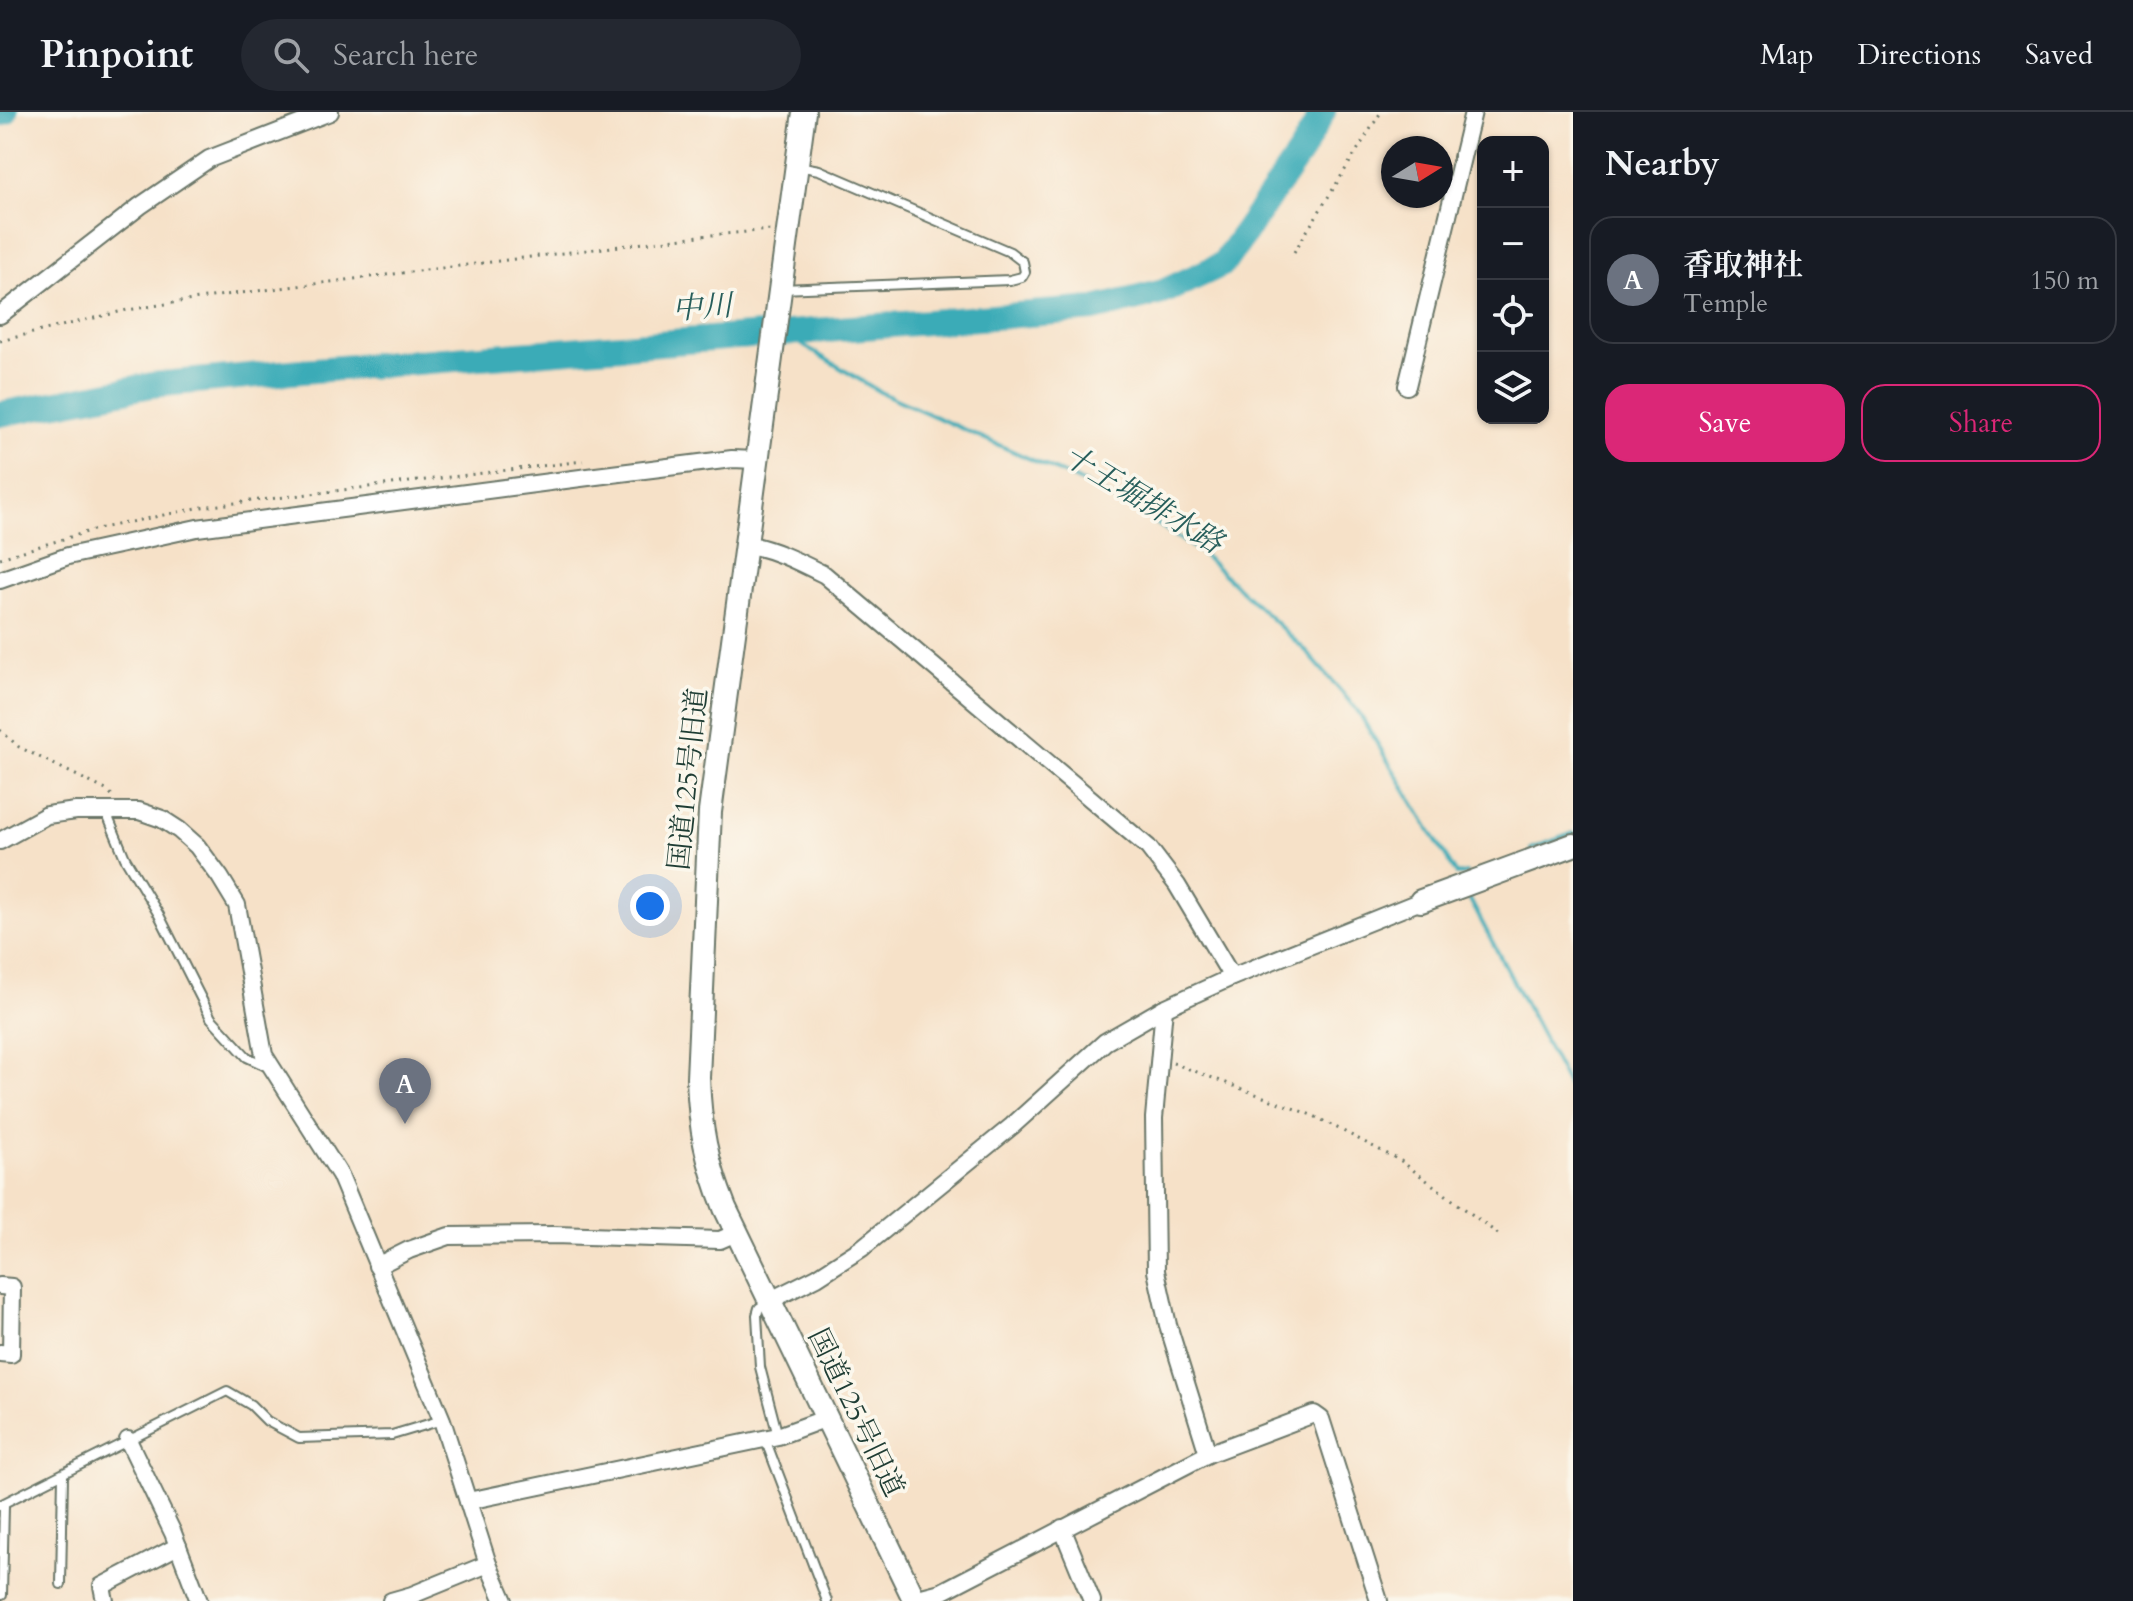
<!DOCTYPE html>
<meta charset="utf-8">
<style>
body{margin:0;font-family:Cardo,"Noto Serif JP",serif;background:#242831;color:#f1f3f6}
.controls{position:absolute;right:24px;top:24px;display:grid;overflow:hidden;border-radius:16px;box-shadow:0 2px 6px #0004}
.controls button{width:72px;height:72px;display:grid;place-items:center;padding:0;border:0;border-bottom:2px solid #363941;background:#171b24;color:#f1f3f6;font:40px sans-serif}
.compass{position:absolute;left:1381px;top:24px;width:72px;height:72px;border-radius:50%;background:#171b24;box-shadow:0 2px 6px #0004;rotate:79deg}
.you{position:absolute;left:650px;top:794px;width:28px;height:28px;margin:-20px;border:6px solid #fff;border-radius:50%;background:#1a73e8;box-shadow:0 0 0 12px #1a73e833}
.badge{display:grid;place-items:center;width:52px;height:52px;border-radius:50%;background:#db2777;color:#fff;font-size:26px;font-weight:700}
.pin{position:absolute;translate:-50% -66px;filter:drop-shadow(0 2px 4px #0008)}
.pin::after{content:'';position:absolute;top:42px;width:28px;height:24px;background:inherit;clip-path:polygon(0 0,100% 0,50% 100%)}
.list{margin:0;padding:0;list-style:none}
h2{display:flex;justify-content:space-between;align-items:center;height:104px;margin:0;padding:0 32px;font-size:34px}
h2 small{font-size:26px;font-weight:400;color:#9ea1a6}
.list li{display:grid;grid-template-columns:52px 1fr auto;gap:24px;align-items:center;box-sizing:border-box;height:128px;margin:0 16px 16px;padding:0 16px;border:2px solid #363941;border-radius:24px}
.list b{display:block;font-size:30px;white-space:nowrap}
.list p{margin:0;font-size:26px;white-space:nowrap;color:#9ea1a6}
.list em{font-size:26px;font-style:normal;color:#9ea1a6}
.actions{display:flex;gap:16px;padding:24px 32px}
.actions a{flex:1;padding:18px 0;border:2px solid #db2777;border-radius:24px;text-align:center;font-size:28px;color:#db2777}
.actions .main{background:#db2777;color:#fff}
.icon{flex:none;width:44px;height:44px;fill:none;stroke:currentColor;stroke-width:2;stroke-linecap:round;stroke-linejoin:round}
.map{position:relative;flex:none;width:1573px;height:1489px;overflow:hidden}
header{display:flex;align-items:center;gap:48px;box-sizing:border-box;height:112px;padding:0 40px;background:#171b24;border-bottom:2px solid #363941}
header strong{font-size:38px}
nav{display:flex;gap:44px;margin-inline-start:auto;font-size:28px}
.search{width:560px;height:72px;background:#242831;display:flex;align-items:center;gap:20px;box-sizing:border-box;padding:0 28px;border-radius:44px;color:#9ea1a6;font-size:30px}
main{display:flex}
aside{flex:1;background:#171b24}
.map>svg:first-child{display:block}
</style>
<header>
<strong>Pinpoint</strong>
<div class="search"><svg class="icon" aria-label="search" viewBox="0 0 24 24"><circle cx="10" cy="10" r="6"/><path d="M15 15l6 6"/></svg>Search here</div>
<nav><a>Map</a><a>Directions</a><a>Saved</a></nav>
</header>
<main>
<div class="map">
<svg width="1573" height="1489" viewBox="0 0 1573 1489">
<rect width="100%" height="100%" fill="#fbf7ec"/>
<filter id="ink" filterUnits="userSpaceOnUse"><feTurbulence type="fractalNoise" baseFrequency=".0125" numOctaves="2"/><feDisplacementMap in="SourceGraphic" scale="16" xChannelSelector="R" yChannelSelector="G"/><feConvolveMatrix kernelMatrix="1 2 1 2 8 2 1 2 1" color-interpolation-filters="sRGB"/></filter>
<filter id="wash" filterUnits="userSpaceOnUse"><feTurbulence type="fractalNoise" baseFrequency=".006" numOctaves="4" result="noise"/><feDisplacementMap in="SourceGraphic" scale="32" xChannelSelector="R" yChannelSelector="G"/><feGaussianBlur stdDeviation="1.8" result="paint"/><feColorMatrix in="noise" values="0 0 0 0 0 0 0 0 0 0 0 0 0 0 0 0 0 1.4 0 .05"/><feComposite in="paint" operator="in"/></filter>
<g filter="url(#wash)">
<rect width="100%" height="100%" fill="#f6e1c8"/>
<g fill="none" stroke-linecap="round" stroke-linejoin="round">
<!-- stream -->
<g stroke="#3aabb7" stroke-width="4">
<path d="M783,221L880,280L1077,368L1147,405L1200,440L1305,538L1357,598L1457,763L1466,761"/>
<path d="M1531,737L1573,721"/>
<path d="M1468,784L1573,982"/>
</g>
<!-- river -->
<g stroke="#3aabb7" stroke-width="26">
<path d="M0,2L5,0"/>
<path d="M0,302L152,273L302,259L1094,197L1163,180L1223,152L1302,38L1323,0"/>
</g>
</g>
</g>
<g filter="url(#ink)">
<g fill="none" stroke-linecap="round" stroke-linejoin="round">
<!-- lane casing -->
<g stroke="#6a7668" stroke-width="12">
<g id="lane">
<path d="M781,177L1010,168L1022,165L1025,160L1023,150L1010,140L819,58L798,54"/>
<path d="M106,700L125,746L159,803L211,906L247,945L270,956"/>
<path d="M769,1189L759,1196L757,1203L760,1255L778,1324"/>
<path d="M765,1327L827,1489"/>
<path d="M0,1393L227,1279L251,1293L267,1309L299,1326L392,1323L442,1308"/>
<path d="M61,1472L63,1363"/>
<path d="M2,1483L4,1393"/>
</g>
</g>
<!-- street casing -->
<g stroke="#6a7668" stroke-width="20">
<g id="street">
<path d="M0,203L140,94L209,47L330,0"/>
<path d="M1407,274L1473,0"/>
<path d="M745,432C774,437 799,450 825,463L1148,735L1177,773L1232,865"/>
<path d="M0,468L68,444L197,416L596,364L732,347L756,348"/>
<path d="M0,729L47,703L76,699H139L162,707L179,718L197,734L220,765L237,793L264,943L340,1063L442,1308L488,1452L504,1489"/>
<path d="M1164,896L1154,1006L1156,1159L1168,1213L1208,1342"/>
<path d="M377,1154L409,1138L449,1124L554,1123L720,1128L736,1121"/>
<path d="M0,1174L12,1175L11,1242L0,1241"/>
<path d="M769,1189L817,1165L862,1136L1012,1014L1105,930L1164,896L1232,865L1421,789"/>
<path d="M128,1328L173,1421L199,1489"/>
<path d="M468,1389L778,1324L827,1306"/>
<path d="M1062,1416L1092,1489"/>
<path d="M914,1487L941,1480L1208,1342L1314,1302L1321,1307L1379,1489"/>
<path d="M105,1489L102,1474L178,1434"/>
<path d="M391,1489L412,1483L488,1452"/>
</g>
</g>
<!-- secondary casing -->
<g stroke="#6a7668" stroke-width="26">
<g id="secondary">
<path d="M804,0L710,700L698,966C700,1017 706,1048 725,1096L915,1489"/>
<path d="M1421,789L1573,733"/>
</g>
</g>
<!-- path -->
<g stroke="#6a7668" stroke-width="3" stroke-dasharray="2 6" stroke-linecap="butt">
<path d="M1294,140L1381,0"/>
<path d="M0,229L127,198L225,183L700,124L771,118"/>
<path d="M0,446L97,417L202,395L583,349"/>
<path d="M0,618L19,635L106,678L113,684"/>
<path d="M1173,951L1314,1004L1401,1049L1498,1122"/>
</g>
<!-- lane -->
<use href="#lane" stroke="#fff" stroke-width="8"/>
<!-- street -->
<use href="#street" stroke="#fff" stroke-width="16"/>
<!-- secondary -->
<use href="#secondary" stroke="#fff" stroke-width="22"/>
</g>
</g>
<g text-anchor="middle" stroke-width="7" stroke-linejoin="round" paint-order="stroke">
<!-- street labels -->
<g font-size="28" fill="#1f3d34" stroke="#fbf7ec">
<text transform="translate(687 667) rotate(-84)" y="10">国道125号旧道</text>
<text transform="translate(857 1300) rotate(64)" y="10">国道125号旧道</text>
</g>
<!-- water labels -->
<g font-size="30" font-style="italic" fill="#275e5b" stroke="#fbf7ec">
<text transform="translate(702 195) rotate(-4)" y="10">中川</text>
<text transform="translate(1143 387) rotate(31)" y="10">十王堀排水路</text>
</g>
</g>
</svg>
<div class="controls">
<button>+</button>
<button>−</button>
<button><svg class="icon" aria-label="locate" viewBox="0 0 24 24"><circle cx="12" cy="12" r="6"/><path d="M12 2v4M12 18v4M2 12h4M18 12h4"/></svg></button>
<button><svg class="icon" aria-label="layers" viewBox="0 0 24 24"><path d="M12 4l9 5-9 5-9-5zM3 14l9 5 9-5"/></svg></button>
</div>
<svg class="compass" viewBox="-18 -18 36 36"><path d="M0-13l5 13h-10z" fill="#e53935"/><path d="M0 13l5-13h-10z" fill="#9ea1a6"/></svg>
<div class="you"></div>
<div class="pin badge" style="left:405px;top:1012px;background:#6b7280">A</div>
</div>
<aside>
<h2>Nearby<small></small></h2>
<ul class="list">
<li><span class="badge" style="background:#6b7280">A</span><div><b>香取神社</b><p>Temple</p></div><em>150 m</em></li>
</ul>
<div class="actions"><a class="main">Save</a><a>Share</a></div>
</aside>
</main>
